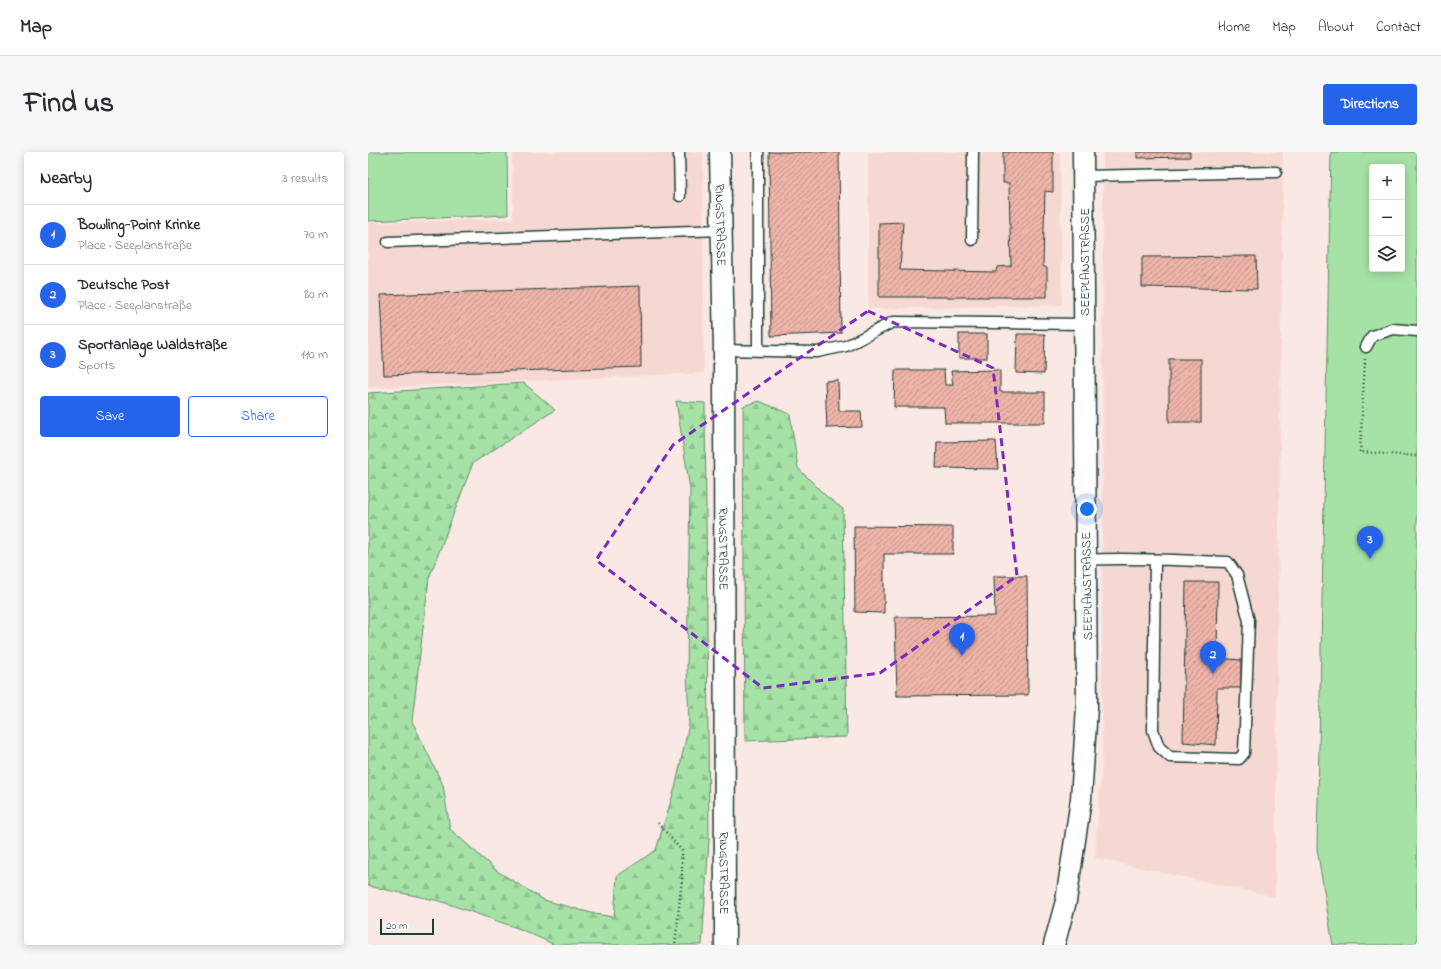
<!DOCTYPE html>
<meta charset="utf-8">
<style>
body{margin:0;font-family:"Indie Flower",sans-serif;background:#f7f7f7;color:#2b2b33}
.controls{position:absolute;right:12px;top:12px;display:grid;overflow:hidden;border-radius:4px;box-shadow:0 2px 10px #0003}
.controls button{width:36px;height:36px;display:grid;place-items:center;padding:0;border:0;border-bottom:1px solid #e1e1e2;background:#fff;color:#2b2b33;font:20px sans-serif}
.scale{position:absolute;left:12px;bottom:10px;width:54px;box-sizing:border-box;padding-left:4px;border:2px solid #1f3d34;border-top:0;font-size:11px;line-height:14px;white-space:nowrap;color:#1f3d34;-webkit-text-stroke:3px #fff;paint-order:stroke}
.you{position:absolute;left:719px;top:357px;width:14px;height:14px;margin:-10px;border:3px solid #fff;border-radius:50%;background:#1a73e8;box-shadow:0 0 0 6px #1a73e833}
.badge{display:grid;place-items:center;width:26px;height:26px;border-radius:50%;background:#2563eb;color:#fff;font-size:13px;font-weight:700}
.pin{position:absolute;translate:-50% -33px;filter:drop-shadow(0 1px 2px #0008)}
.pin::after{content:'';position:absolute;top:21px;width:14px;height:12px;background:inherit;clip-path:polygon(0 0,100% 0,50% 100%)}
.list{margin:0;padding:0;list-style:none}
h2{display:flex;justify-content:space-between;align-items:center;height:52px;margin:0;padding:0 16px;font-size:17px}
h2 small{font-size:13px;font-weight:400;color:#7c7c81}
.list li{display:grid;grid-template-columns:26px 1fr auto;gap:12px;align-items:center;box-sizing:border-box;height:60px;padding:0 16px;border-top:1px solid #e1e1e2}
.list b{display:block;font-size:15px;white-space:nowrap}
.list p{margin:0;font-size:13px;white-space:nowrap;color:#7c7c81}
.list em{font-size:13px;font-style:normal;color:#7c7c81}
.actions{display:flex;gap:8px;padding:12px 16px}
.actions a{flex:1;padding:9px 0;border:1px solid #2563eb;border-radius:4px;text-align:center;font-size:14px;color:#2563eb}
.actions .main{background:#2563eb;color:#fff}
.icon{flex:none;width:22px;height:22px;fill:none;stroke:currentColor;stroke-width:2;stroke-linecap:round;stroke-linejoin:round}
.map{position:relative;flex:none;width:1049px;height:793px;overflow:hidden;border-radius:4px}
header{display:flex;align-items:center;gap:24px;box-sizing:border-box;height:56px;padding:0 20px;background:#fff;border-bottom:1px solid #e1e1e2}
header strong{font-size:19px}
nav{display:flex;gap:22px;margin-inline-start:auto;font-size:14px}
.intro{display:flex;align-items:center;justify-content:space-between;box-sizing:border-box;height:96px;padding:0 24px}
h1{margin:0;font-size:28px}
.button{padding:10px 18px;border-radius:4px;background:#2563eb;color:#fff;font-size:14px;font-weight:700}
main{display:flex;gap:24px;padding:0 24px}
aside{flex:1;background:#fff;border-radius:4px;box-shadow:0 2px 10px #0003}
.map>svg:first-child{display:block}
</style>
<header>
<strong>Map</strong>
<nav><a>Home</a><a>Map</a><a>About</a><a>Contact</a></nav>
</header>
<div class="intro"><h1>Find us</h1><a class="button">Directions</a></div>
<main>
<aside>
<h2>Nearby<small>3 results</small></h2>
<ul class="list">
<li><span class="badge">1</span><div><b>Bowling-Point Krinke</b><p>Place · Seeplanstraße</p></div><em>70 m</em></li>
<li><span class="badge">2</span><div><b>Deutsche Post</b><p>Place · Seeplanstraße</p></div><em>80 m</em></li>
<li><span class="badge">3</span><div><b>Sportanlage Waldstraße</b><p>Sports</p></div><em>110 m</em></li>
</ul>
<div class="actions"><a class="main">Save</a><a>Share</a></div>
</aside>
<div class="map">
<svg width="1049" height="793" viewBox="0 0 1049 793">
<defs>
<pattern id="forest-firs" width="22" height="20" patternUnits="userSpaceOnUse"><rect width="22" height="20" fill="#a6e1a6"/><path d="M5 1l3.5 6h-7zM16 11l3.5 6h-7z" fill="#8ec290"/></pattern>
<pattern id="building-hatch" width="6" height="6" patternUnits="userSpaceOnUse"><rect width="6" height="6" fill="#eeb4a9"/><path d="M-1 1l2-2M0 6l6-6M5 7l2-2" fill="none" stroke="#c0948a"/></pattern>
</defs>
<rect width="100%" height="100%" fill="#fae8e5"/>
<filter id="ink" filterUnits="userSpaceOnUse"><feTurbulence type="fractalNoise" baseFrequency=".025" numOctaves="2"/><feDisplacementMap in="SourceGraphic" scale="8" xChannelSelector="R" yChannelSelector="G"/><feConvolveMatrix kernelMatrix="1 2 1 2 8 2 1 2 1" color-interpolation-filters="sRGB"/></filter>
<g filter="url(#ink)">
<!-- built -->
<g fill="#f6d8d3">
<path d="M144,0H335L336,221L0,236V71L145,67Z"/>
<path d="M500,0H692L694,153L500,157Z"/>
<path d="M735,0H915L907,745L727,706L734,609Z"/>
</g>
<!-- green -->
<g fill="#a6e1a6" stroke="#628f6d" fill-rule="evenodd">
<path d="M0,0H139L140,63L0,69Z"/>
<path d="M963,0H1049V793H965L949,697ZM1004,15H1034V117H1004Z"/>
</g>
<!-- forest -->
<g fill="url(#forest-firs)" stroke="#628f6d">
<path d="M156,231L187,258L105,311L61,426L44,569L75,633L82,677L129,719L176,748L227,762L246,765L249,724L288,698L308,632L321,572L319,517L322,337L308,249L337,251L341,688L334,793H187L152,777L72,749L0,734V241Z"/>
<path d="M391,249L422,262L430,316L458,344L475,357L479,585L377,589L375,254Z"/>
</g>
<!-- building -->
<g fill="url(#building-hatch)" stroke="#1f3d34">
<path d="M401,0H471L473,181L403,184Z"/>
<path d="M635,0H685V40L677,39L675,114L679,116V145H511V71L535,70L532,118L628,120L629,115L643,114L641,31H635Z"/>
<path d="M769,0H822V5L769,6Z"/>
<path d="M888,104L889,137L774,135V105Z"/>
<path d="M272,134L273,215L16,223L12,143Z"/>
<rect x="591" y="182" width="28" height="24"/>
<path d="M649,182H677L676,222L648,221Z"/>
<rect x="801" y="207" width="32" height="63"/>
<path d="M527,218H576L577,233H585L583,219L632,218V240H677V271H577L576,255H526Z"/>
<path d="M470,228L471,259H493L494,275L459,276L457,229Z"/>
<path d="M628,289L630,317L568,316L569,290Z"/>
<path d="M486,374L585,375V402H516V461L487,460Z"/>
<path d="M626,424H659L660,543L529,544L527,465L627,464Z"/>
<path d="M818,430H850L849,506L873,508V536H849L848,593L815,590Z"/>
</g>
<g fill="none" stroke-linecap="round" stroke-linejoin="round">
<!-- lane casing -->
<g stroke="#1f3d34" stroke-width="13">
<g id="lane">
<path d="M311,0L312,44"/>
<path d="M390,0V198"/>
<path d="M715,24L908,20"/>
<path d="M604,88L605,0"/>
<path d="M20,90L354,78"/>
<path d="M998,195L1004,184L1025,177L1049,179"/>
<path d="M356,198L449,200L478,194L525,170L716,172"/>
<path d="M718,408C765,405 813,409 860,410L869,423L881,469L876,601L871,607L802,605L791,595L785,578L787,409"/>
</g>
</g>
<!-- street casing -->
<g stroke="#1f3d34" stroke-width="23">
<g id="street">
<path id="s1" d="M352,0L356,198L357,793"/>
<path d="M686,793L698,749L713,647L719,555L715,0"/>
</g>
</g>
<!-- path -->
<g stroke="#1f3d34" stroke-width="2.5" stroke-dasharray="1 3" stroke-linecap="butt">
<path d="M997,207L992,300L1049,304"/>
<path d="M290,671L314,699V727L307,793"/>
</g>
<!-- lane -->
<use href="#lane" stroke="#fff" stroke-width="10"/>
<!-- street -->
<use href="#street" stroke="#fff" stroke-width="20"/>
</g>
</g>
<!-- marked area -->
<path fill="none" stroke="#7b2cbf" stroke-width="3" stroke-dasharray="8 5" stroke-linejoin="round" d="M500,159L625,216L649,424L512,521L395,536L228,408L305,293Z"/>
<g text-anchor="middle" stroke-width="3" stroke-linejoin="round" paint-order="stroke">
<!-- street labels -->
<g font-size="13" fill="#1f3d34" stroke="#fff">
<text dy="5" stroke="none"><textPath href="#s1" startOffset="73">RINGSTRASSE</textPath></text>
<text transform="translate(716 110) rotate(-90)" y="5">SEEPLANSTRASSE</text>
<text dy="5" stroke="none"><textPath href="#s1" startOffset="397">RINGSTRASSE</textPath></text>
<text transform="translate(718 434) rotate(-91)" y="5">SEEPLANSTRASSE</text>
<text dy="5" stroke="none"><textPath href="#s1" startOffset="721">RINGSTRASSE</textPath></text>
</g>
</g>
</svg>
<div class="controls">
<button>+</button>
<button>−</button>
<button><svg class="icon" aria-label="layers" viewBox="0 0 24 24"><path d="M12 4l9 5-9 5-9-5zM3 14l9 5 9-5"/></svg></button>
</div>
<div class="scale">20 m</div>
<div class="you"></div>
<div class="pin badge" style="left:594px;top:504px">1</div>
<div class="pin badge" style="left:845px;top:522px">2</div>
<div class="pin badge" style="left:1002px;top:407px">3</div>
</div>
</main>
